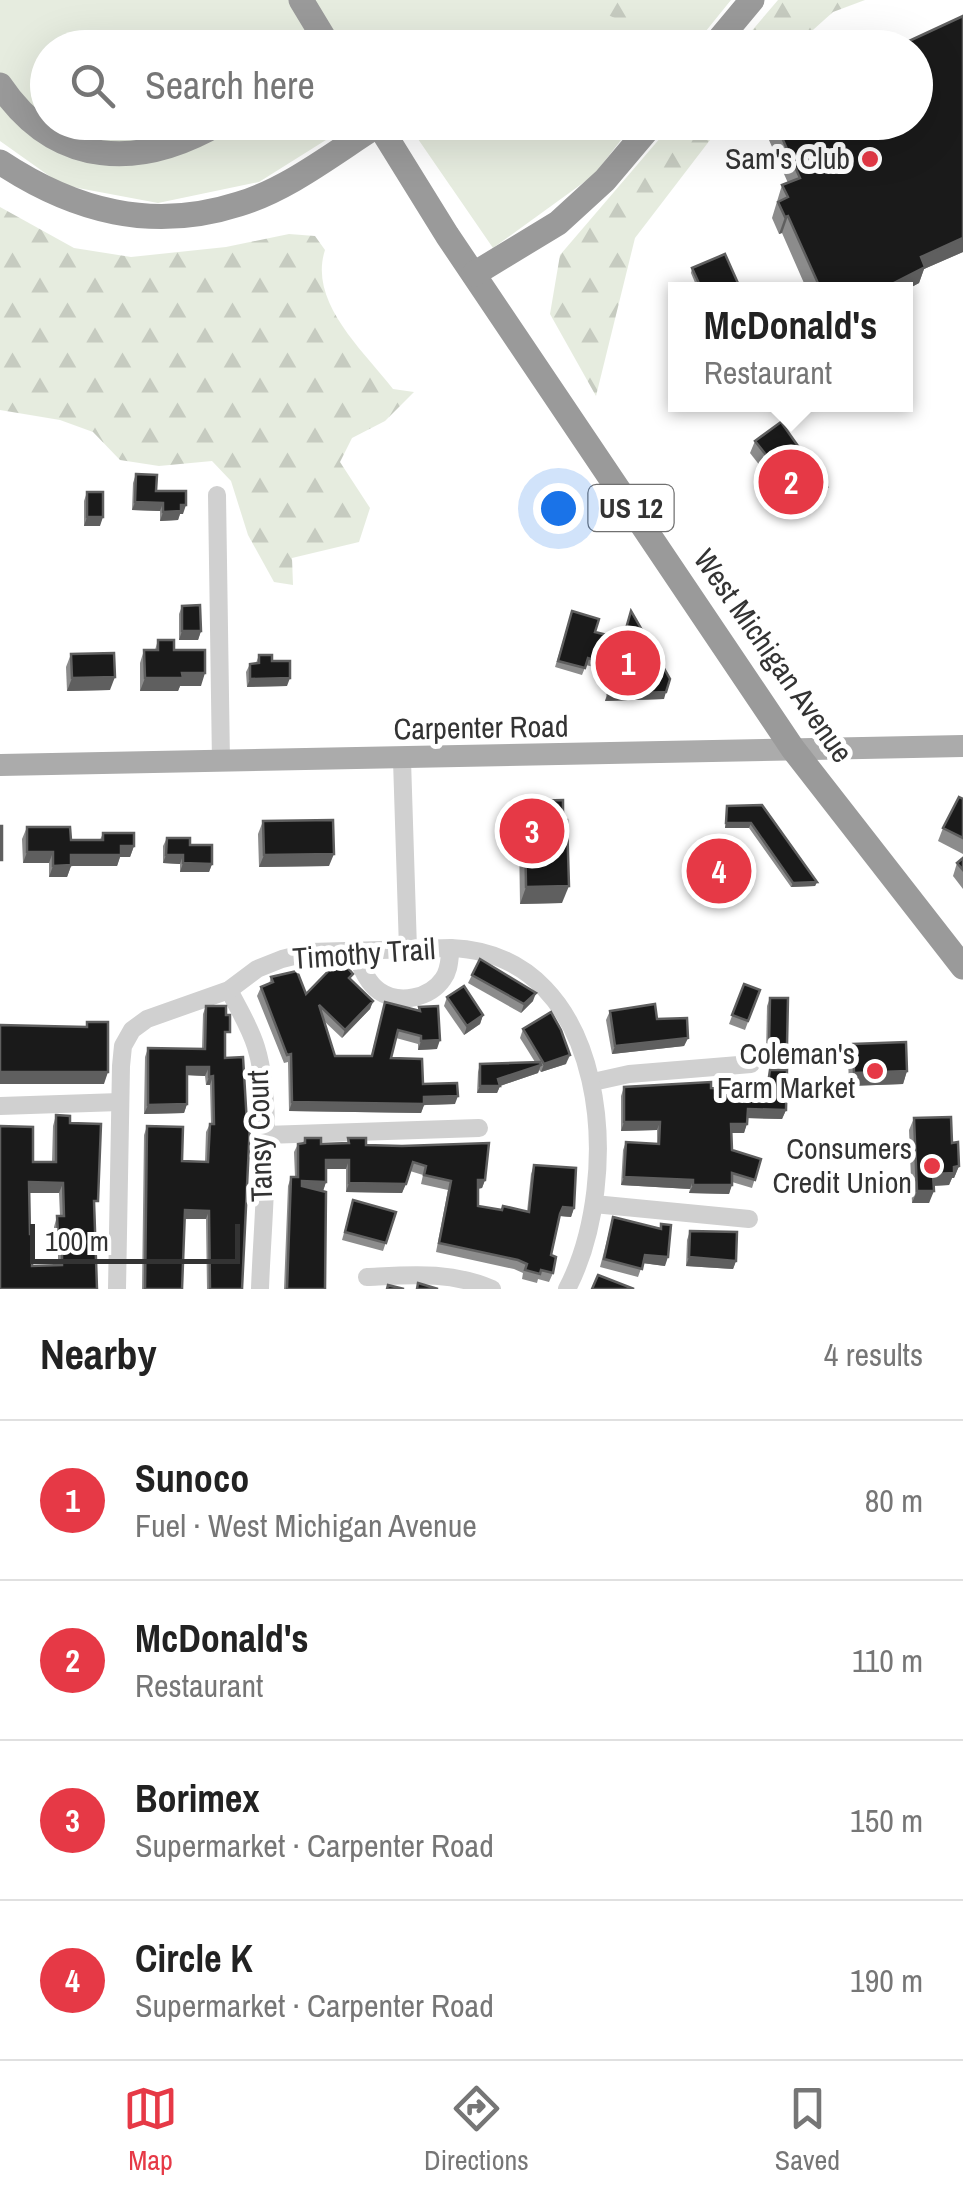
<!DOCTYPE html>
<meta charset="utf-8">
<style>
body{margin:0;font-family:"Archivo Narrow",sans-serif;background:#f2f2f2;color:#222}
.scale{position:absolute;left:30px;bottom:25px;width:210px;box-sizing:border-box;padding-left:10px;border:5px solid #333;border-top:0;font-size:28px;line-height:35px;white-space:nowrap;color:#333;-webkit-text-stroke:8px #fff;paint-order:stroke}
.you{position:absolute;left:558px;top:508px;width:35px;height:35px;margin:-25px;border:8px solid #fff;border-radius:50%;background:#1a73e8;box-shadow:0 0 0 15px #1a73e833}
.badge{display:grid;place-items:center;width:65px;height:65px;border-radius:50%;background:#e63946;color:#fff;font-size:32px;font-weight:700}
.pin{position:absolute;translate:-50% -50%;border:5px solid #fff;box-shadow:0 2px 10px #0006}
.popup{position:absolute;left:668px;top:282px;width:245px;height:130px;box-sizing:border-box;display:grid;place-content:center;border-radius:0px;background:#fff;filter:drop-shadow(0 2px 8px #0005);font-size:32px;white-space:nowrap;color:#767676}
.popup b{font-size:38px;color:#222}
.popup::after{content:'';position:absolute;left:50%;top:100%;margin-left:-20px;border:20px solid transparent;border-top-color:#fff}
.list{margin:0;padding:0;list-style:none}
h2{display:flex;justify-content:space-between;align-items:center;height:130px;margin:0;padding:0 40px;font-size:42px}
h2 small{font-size:32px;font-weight:400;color:#767676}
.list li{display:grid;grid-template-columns:65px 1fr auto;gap:30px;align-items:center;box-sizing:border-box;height:160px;padding:0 40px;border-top:2px solid #e0e0e0}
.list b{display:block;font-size:38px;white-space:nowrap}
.list p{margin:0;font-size:32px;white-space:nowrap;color:#767676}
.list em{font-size:32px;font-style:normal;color:#767676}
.icon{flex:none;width:55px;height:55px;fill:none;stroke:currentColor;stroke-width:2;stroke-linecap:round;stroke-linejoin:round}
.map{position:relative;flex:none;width:963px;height:1289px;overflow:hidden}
.search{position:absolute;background:#fff;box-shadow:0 10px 40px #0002;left:30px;right:30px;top:30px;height:110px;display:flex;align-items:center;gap:25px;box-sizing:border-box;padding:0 35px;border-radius:55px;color:#767676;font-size:38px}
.sheet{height:770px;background:#fff}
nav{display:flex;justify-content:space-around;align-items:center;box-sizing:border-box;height:140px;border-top:2px solid #e0e0e0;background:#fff;font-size:28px;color:#767676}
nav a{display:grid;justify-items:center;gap:5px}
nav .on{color:#e63946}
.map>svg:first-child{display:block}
</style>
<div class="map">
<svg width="963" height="1289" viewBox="0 0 963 1289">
<defs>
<pattern id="forest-firs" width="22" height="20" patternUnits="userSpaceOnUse" patternTransform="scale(2.5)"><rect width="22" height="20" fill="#e6ecdf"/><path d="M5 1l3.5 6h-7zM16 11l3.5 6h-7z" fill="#c6cbc0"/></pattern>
</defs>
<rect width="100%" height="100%" fill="#fff"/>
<!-- green -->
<g fill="#e6ecdf">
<path d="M0,0H731L693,47L48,48V122L353,123L259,182L158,203L62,185L0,141Z"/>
<path d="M407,123H634L594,175L493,248Z"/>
</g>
<!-- forest -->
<g fill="url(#forest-firs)">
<path d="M575,0H644L628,24Z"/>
<path d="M778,0H865L833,12L794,47H738Z"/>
<path d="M673,123H723L635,238L596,396L550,314L560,255Z"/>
<path d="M0,207L74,248L131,257L226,247L289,234L315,236L325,250C308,302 363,350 393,389L414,392L385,421L352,438L340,462L370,508L359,542L292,558L293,585L274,582L248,535L231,481L212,461L159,466L120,460L93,432L60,420L0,410Z"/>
</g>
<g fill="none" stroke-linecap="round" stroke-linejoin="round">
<!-- minor -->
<g stroke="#d0d0d0" stroke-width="18">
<path d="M217,495L221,762"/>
<path d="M402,760L408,949"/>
<path d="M354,951C361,965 366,982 379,991C399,1005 430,998 443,979C450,970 449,958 451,948"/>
<path d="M229,990C238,1008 250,1027 256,1047C275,1107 262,1223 260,1289"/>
<path d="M593,1082L629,1074L751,1064"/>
<path d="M0,1106L120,1102"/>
<path d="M265,1135L479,1128"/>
<path d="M594,1204L749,1219"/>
<path d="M367,1277C410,1275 451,1271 492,1289"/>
<path d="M117,1289L121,1066L123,1046L132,1030L147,1019L229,990L257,969L282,959L310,952L451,948C611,954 624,1180 567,1289"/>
</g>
<!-- major -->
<path stroke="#ababab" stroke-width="22" d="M0,765L963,746"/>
<!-- highway -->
<g stroke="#9a9a9a" stroke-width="25">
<path d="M301,0L330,48"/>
<path d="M712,48L752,0"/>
<path d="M0,85C56,168 140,170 221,122"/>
<path d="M377,122L447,235L793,749L963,967"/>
<path d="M0,162C74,211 152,232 239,204C289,189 335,152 378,125"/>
<path d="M474,274L558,223L605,180L654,122"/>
</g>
</g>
<!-- wall -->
<g fill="#8c8c8c" fill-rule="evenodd">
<path d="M963,16V252L924,269L919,283L906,290H807L782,233L779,234L772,218L782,185L788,183L761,122H916Z"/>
<path d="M692,268L741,290H698L691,273Z"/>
<path d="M755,441L827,487L822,500L799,516L750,453Z"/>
<path d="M136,474L183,514H180L178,520L160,521V511L132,510L133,483Z"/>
<path d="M87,492L100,526H84V501Z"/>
<path d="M182,606L201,631L198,640H179V614Z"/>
<path d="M572,611L595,632L664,699L605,701L613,672L586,665L582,675L555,667Z"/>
<path d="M158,640L174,650L201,686H180L178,691H140V663L144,650H155Z"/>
<path d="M71,654L110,690L67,691L66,667Z"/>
<path d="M259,655L287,686L247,687L246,672L250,664L256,663Z"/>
<path d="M963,799V854L938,841L943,828Z"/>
<path d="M528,801L563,820L562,903L520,904L519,838L522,830V818Z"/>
<path d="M762,805L817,882L815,886L791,887L749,828H725L727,806Z"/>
<path d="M263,821L329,866L259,867L258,834Z"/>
<path d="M27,827L71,840H100L103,833L134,846L130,857H120L117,866H71L67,877H49V863H23L22,839Z"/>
<path d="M167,838L190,845L212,864L209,872H180V864L163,863V846Z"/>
<path d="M702,841L741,878L737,891H697V853Z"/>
<path d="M963,858V889L953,876L957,863Z"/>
<path d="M472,975L533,1001L521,1013L468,983Z"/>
<path d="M271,977L306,994L351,980L373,1001L370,1009L342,1038L324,1021L335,1056H371L385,1002L418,1011L419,1007L437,1049L418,1050V1044L396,1038L391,1058L423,1084L455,1104L424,1105L421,1113L289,1111L288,1062L284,1063L257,996L261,987L269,984Z"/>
<path d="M744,984L760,990L745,1030L729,1024Z"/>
<path d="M447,997L483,1015L480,1024L464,1035L444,1006Z"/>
<path d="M770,998L787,1045L784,1054L766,1053L767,1006Z"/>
<path d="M206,1006L226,1041L225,1058L242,1289H207L206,1219H185L182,1289H142L144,1135L147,1126L182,1161L205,1162L206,1132L210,1124H211L210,1085H206L205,1076L187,1075V1104L184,1113L144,1114L145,1057L148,1048L202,1049L203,1014Z"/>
<path d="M610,1011L657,1019L688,1038L684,1046L612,1054L606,1020Z"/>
<path d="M523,1029L566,1064L541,1072L539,1070L538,1073L500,1086L497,1093H477L478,1072L480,1064L535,1062L520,1038Z"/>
<path d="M853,1044L907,1071L903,1084L849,1086L848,1057Z"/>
<path d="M770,1070L786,1110L782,1119L748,1118L744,1133H732V1150L761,1159L752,1188L732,1182L729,1194L689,1193L690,1189L621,1185L623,1150L626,1142L657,1144V1130L621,1131V1096L624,1087L765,1090Z"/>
<path d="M56,1115L70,1123L95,1211L97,1289H0L33,1162H52L53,1126ZM29,1193H59L60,1216H57L54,1227V1246L58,1245V1265L32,1266Z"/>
<path d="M914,1118L959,1166L954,1178H952L949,1185L933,1186L929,1203H912L909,1130Z"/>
<path d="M305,1138L321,1144L347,1143L348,1138L366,1145L485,1180L482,1188L478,1189V1206L502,1210L527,1212L531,1174L534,1165L574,1208L571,1217L560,1216L551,1255L553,1273L549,1282L538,1279L537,1283L522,1279L523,1273L514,1269L436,1252L448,1190L421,1184L423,1175L410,1171L402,1193L346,1192V1169H326V1182L323,1191L325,1289H284L288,1186L291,1177H295L294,1152L298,1144L303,1143Z"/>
<path d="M353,1200L396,1212L383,1251L342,1240Z"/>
<path d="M613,1217L660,1228L661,1224L665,1266L643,1263L638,1277L600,1267Z"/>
<path d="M690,1231L736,1261L733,1269L686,1266L687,1240Z"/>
</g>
<!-- shaded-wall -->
<g fill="#5f5f5f">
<path d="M788,216L782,233L779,234L785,217Z"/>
<path d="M963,238V252L924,269L919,283L906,290H880L921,257Z"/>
<path d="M827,487L822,500L799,516L804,503Z"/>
<path d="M135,502L163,503L160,511L132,510Z"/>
<path d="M181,505H186L183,514H180L178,520L160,521L163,512Z"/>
<path d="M87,517H103L100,526H84Z"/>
<path d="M182,631H201L198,640H179Z"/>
<path d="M182,673H205L201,686H180L178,691H140L145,678Z"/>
<path d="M115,677L110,690L67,691L72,678Z"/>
<path d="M290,678L287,686L247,687L250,679Z"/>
<path d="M666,692L664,699L605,701L608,694Z"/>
<path d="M726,823H751L749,828H725Z"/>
<path d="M121,846H134L130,857H120L117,866H71L67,877H49L53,866L71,855Z"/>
<path d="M27,852H53L49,863H23Z"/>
<path d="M334,854L329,866L259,867L264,855Z"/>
<path d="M166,855H183L180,864L163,863Z"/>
<path d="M183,863L212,864L209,872H180Z"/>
<path d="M741,878L737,891H697L702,879Z"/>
<path d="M817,882L815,886L791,887L793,883Z"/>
<path d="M569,886L562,903L520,904L526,887Z"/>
<path d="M536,993L533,1001L521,1013L524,1004Z"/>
<path d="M373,1001L370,1009L342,1038L345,1030Z"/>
<path d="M483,1015L480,1024L464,1035L467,1026Z"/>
<path d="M688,1038L684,1046L612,1054L615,1046Z"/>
<path d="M440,1040L437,1049L418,1050L421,1041Z"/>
<path d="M769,1045H787L784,1054L766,1053Z"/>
<path d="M570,1055L566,1064L541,1072L544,1064Z"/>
<path d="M541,1065L538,1073L500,1086L497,1093H477L480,1086Z"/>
<path d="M187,1067H209L205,1076L184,1075Z"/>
<path d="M907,1071L903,1084L849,1086L854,1073Z"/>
<path d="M0,1072H108L104,1084H0Z"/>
<path d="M213,1076L210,1085H206L209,1077Z"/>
<path d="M458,1096L455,1104L424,1105L421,1113L289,1111L292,1102Z"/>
<path d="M187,1104L184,1113L144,1114L148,1105Z"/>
<path d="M748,1109L786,1110L782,1119L745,1118Z"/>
<path d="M624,1122H660L657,1130L621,1131Z"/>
<path d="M731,1124H747L744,1133H728Z"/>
<path d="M326,1160H349L346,1169H323Z"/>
<path d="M959,1166L954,1178H952L949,1185L929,1186L933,1174L954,1167Z"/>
<path d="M624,1177L693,1180L690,1189L621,1185Z"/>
<path d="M478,1180H485L482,1188L474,1189Z"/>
<path d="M302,1181L326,1182L323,1191L299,1190Z"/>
<path d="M29,1182L63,1183L59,1193H26Z"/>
<path d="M349,1183L406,1184L402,1193L346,1192Z"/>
<path d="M693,1185H732L729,1194L689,1193Z"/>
<path d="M917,1191H934L929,1203H912Z"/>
<path d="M563,1207L574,1208L571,1217L560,1216Z"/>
<path d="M185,1210L209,1211L206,1219H182Z"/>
<path d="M58,1235H62L58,1245L54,1246Z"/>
<path d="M645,1255L668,1257L665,1266L642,1263Z"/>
<path d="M689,1257L736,1261L733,1269L686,1266Z"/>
</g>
<!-- building -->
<g fill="#1a1a1a" stroke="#5f5f5f" stroke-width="2.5" fill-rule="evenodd">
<path d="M963,16V238L921,257L925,267L880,290H821L788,216L785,217L778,202L788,197L782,185L800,178L775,122H916V48H894Z"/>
<path d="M725,254L741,290H702L692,268Z"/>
<path d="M781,422L827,487L804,503L755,441Z"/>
<path d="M136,474L157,475L156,491H186V505H181V511L163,512V503L135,502Z"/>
<rect x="87" y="492" width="16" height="25"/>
<path d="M200,605L201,631H182V606Z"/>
<path d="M572,611L599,619L595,632L623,639L631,611L670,679L666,692L608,694L615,666L588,658L585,668L558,661Z"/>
<path d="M158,640H174V650H205V673H182L183,678H145L144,650H158Z"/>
<path d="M114,653L115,677L72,678L71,654Z"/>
<path d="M259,655H272V661H290V678L250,679V664L259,663Z"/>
<path d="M959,797L963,799V838L943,828Z"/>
<path d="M563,800V820H567L569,886L526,887L525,821H528V801Z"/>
<path d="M762,805L817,882L793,883L751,823H726L727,806Z"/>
<path d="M333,820L334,854L264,855L263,821Z"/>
<rect x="0" y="826" width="2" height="34"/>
<path d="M27,827H70L71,840H103V833H134V846H121V855H71V865L53,866V852H27Z"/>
<path d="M167,838H190V845H212V864L183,863V855H166Z"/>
<path d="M736,840L741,846V878L702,879V841Z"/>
<path d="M963,858V870L957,863Z"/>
<path d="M340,959L353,974L349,978L373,1001L345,1030L319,1005L335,1056H372L385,1002L420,1011L419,1007L438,1006L440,1040L421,1041V1036L398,1030L391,1058L422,1059L423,1084L457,1083L458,1096L424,1097V1104L292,1102L291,1054L287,1055L261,987L273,982L271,977L297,971L306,994Z"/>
<path d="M480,959L536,993L524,1004L472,975Z"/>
<path d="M744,984L760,990L748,1021L732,1015Z"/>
<path d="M464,986L483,1015L467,1026L447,997Z"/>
<path d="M770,998H788L787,1045H769Z"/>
<path d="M655,1004L657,1019L687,1018L688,1038L615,1046L610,1011Z"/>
<path d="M206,1006H226V1015H230V1032H225V1058L243,1057L247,1124H250L242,1289H210L209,1211L185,1210L182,1289H145L147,1126L183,1127L182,1161L208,1162L210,1124H214L213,1076L209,1077V1067H187V1104L148,1105V1048L205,1049Z"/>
<path d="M551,1012L561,1030L570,1055L544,1064L523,1029Z"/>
<path d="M87,1022H108V1072H0V1025L87,1027Z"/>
<path d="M906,1042L907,1071L854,1073L853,1044Z"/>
<path d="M540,1062L541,1065L498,1079L500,1086H480V1064Z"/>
<path d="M770,1070H787L786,1110L748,1109L747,1124H731L732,1150L761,1159L755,1180L732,1173V1185H693V1180L624,1177L626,1142L659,1144L660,1122H624V1087L711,1082V1088L767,1090Z"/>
<path d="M56,1115L70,1116V1123L101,1124L98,1201H94L97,1289H0V1126L33,1127V1162H56ZM29,1182L63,1183L64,1216H57L58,1235H62V1265L32,1266L33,1234H30Z"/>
<path d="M951,1117L952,1143L958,1142L959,1166L954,1167V1173L933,1174L934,1191H917L914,1118Z"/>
<path d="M305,1138H321V1144L349,1143L348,1138H366V1145L402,1146L489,1143L485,1180H478V1206L502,1210L503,1206L529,1212L534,1165L576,1168L574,1208L563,1207L560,1214L551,1255L556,1257L553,1273L541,1270L540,1274L525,1270L527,1264L518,1260L439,1243L451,1181L424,1175L426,1166L413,1162L406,1184L349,1183V1160H326V1182L302,1181V1186L326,1192L325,1289H287L291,1177H298V1144L305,1143Z"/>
<path d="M353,1200L396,1212L386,1243L345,1232Z"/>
<path d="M613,1217L661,1229V1224L671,1225L668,1257L645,1255L642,1269L604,1259Z"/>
<path d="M690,1231L737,1232L736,1261L689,1257Z"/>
<path d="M598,1275L634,1289H592Z"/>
<path d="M418,1283L438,1289H417Z"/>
<path d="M388,1285L404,1289H387Z"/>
</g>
<!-- markers -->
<g fill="#e63946" stroke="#fff" stroke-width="4">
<circle cx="870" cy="159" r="10"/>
<circle cx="875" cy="1071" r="10"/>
<circle cx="932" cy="1166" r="10"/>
</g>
<g text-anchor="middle" stroke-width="10" stroke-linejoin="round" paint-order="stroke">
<!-- shield labels -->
<rect fill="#fff" stroke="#707070" stroke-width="2.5" x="588.5" y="485" width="85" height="46" rx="8"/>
<g font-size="28" font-weight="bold" fill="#333">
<text x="631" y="518">US 12</text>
</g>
<!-- poi labels -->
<g font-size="30" fill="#333" stroke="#fff" text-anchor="end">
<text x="850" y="169">Sam's Club</text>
<text x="855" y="1064">Coleman's<tspan x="855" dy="34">Farm Market</tspan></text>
<text x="912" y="1159">Consumers<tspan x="912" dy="34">Credit Union</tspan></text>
</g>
<!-- street labels -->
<g font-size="30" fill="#333" stroke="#fff">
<text transform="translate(773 656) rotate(55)" y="10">West Michigan Avenue</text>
<text transform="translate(481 728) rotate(-1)" y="10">Carpenter Road</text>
<text transform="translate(364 954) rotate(-4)" y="10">Timothy Trail</text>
<text transform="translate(260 1136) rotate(-92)" y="10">Tansy Court</text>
</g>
</g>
</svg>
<div class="scale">100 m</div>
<div class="you"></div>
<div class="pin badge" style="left:628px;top:663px">1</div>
<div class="pin badge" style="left:791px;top:482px">2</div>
<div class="popup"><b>McDonald's</b>Restaurant</div>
<div class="pin badge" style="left:532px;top:831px">3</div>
<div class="pin badge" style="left:719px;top:871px">4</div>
<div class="search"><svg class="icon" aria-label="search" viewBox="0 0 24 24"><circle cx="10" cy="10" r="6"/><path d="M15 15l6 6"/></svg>Search here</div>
</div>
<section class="sheet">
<h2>Nearby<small>4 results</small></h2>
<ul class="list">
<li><span class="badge">1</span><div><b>Sunoco</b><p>Fuel · West Michigan Avenue</p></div><em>80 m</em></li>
<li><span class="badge">2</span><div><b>McDonald's</b><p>Restaurant</p></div><em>110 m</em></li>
<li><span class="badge">3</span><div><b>Borimex</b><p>Supermarket · Carpenter Road</p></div><em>150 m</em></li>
<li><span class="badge">4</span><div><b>Circle K</b><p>Supermarket · Carpenter Road</p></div><em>190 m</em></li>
</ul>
</section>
<nav>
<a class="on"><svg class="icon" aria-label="map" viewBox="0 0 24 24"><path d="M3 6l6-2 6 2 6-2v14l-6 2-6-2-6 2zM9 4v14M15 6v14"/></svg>Map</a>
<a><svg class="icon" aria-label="directions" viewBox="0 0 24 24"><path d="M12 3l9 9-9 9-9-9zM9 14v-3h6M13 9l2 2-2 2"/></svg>Directions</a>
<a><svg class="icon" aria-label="saved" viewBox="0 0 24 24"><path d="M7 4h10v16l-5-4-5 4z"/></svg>Saved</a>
</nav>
